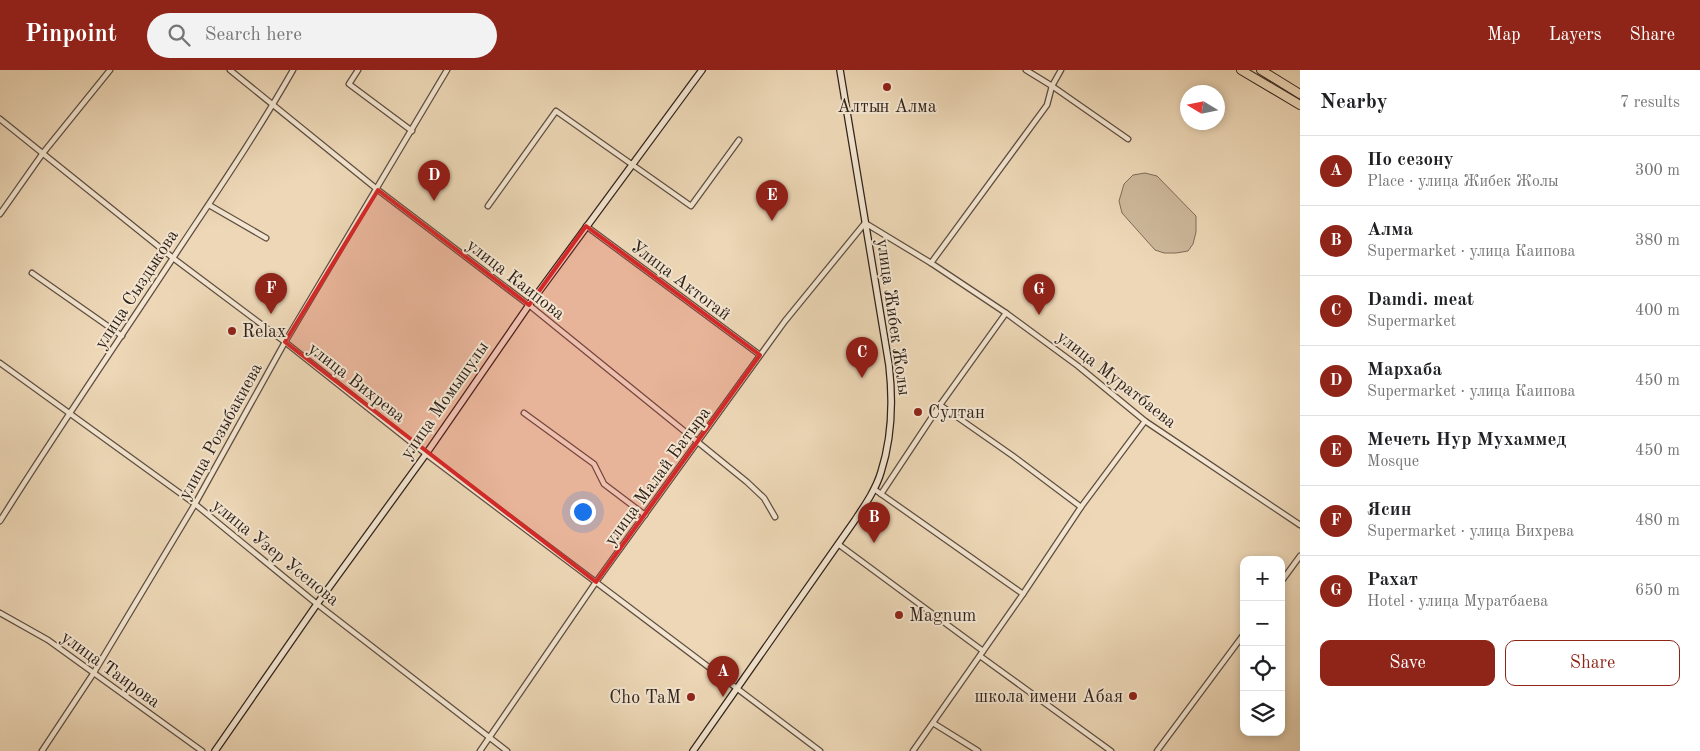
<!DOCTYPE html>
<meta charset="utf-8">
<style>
body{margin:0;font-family:"Old Standard TT",serif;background:#f2f2f2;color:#202124}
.controls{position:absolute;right:15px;bottom:15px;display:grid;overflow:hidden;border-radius:10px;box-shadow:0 2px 8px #0003}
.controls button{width:45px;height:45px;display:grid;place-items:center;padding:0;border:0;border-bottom:1px solid #e0e0e0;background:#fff;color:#202124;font:25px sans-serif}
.compass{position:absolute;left:1180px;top:15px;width:45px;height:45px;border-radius:50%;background:#fff;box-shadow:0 2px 8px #0003;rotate:280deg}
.you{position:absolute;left:582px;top:441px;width:18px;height:18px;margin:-12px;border:4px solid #fff;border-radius:50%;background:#1a73e8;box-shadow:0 0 0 8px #1a73e833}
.badge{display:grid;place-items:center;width:32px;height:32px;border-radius:50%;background:#8f2418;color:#fff;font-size:16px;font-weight:700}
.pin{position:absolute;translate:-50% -41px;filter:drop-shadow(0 1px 2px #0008)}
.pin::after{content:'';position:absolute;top:26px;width:18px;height:15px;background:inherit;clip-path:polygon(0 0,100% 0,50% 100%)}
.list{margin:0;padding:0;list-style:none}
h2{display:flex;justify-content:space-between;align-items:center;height:65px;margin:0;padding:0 20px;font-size:21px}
h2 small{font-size:16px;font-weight:400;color:#757577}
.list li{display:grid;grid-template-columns:32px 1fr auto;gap:15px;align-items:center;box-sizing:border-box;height:70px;padding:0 20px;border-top:1px solid #e0e0e0}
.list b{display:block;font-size:19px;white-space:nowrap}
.list p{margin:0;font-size:16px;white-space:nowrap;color:#757577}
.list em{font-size:16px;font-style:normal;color:#757577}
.actions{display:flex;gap:10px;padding:15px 20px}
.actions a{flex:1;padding:11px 0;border:1px solid #8f2418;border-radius:10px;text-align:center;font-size:18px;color:#8f2418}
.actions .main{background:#8f2418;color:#fff}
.icon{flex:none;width:28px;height:28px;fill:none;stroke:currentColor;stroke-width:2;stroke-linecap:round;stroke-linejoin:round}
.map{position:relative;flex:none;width:1300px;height:681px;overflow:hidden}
header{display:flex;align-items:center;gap:30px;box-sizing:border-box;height:70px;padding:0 25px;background:#8f2418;color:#fff}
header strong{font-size:24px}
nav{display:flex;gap:28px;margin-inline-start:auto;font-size:18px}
.search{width:350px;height:45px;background:#f2f2f2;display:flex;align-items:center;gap:12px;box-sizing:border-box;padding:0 18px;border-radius:28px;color:#757577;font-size:19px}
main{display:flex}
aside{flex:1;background:#fff}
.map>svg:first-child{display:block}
</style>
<header>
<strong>Pinpoint</strong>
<div class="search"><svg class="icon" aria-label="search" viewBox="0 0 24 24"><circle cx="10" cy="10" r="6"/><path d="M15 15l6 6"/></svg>Search here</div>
<nav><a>Map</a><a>Layers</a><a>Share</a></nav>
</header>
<main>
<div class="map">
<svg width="1300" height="681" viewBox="0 0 1300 681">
<rect width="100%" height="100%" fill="#edd7b6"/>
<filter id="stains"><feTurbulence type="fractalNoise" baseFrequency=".004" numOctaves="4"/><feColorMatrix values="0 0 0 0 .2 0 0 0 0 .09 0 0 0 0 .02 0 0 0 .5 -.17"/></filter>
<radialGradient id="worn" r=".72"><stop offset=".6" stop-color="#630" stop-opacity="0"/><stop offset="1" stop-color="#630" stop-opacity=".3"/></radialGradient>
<!-- green -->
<path fill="#cdb89b" stroke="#7e6c5a" d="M1145,103L1157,106L1196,146V162L1193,174L1188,181L1176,183H1164L1155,180L1122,143L1119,131L1124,114L1133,105Z"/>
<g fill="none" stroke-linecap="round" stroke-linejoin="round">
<!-- street casing -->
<g stroke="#5e4e41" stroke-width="7">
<g id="street">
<path d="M230,0L378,120L529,235L747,412L764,428L775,447"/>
<path d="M358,0L349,14L412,61"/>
<path d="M1026,0L1052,16L1128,69"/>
<path d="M0,49L173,188L285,272L426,384L820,681"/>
<path d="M209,135L266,168"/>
<path d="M488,136L556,41L691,136L739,70"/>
<path d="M0,144L43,83L110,0"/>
<path d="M586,156L760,285"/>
<path d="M931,193L1047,35L1052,16L1061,0"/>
<path d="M32,203L122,266"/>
<path d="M0,293L195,434L317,534L507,681"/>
<path d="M940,335L1013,386L1081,437"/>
<path d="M524,343L594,394L604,414L645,445"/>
<path d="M874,419L1023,524"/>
<path d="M881,424L940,335L1006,243"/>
<path d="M0,451C56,362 115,276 173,188C214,126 256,65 293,0"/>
<path d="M838,474L983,581"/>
<path d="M1281,512L1300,486"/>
<path d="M0,543L48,570L202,681"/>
<path d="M980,586L1111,681"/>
<path d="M933,653L978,681"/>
<path d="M42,681L93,604L195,434L285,272L447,0"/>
<path d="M480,681L596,512L785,251L865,153L931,193L1006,243L1078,296L1145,351L1300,455"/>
<path d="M913,681L1023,524L1081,437L1145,351"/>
<path d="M1157,681L1244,564"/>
</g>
</g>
<!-- secondary casing -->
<g stroke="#2f211a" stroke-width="8">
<g id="secondary">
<path d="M215,681L317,534L426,384L529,235L702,0"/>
<path d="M693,681L855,450C865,435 876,419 881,402C892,368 893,330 889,295L840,0"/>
</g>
</g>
<!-- highway casing -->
<g stroke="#2f211a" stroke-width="10">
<g id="highway">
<path d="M1241,0L1300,35"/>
<path d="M1261,0L1300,24"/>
</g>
</g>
<!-- street -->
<use href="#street" stroke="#f3e5d0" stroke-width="4.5"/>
<!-- secondary -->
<use href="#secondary" stroke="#f3e5d0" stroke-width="5.5"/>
<!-- highway -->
<use href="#highway" stroke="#edd7b6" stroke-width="8"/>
</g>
<!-- marked area -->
<path fill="#d62828" fill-opacity="0.2" stroke="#d62828" stroke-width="4" stroke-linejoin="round" d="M378,120L529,235L586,156L760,285L596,512L285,272Z"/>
<!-- markers -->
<g fill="#8f2418" stroke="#f3e5d0" stroke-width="2">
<circle cx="887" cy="17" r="5"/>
<circle cx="232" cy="261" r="5"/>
<circle cx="918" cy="342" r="5"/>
<circle cx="899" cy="545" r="5"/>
<circle cx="1133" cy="626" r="5"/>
<circle cx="691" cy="627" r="5"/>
</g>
<g text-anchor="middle" stroke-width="4" stroke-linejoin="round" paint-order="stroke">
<!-- poi labels -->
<g font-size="18" fill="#2f211a" stroke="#f3e5d0" text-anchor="start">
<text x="887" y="42" text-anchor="middle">Алтын Алма</text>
<text x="242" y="267">Relax</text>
<text x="928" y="348">Султан</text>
<text x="909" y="551">Magnum</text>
<text x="1123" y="632" text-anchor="end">школа имени Абая</text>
<text x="681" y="633" text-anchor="end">Cho TaM</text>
</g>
<!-- street labels -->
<g font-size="18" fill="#2f211a" stroke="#f3e5d0">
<text transform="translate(516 209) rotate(38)" y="6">улица Каипова</text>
<text transform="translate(681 210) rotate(37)" y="6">Улица Актогай</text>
<text transform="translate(136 219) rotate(-57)" y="6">улица Сыздыкова</text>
<text transform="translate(894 247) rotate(82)" y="6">улица Жибек Жолы</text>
<text transform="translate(1117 309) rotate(38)" y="6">улица Муратбаева</text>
<text transform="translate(357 312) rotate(38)" y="6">улица Вихрева</text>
<text transform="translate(444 330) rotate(-55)" y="6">улица Момышулы</text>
<text transform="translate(220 361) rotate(-61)" y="6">улица Розыбакиева</text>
<text transform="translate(657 406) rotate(-54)" y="6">улица Малай Батыра</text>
<text transform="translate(276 482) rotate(39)" y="6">улица Узер Усенова</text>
<text transform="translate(111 599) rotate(36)" y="6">улица Таирова</text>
</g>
</g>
<rect width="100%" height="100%" filter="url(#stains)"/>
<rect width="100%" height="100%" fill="url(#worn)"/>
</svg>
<div class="controls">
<button>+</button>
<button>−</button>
<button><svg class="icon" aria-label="locate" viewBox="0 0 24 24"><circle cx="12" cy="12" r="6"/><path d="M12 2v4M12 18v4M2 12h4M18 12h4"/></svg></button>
<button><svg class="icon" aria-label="layers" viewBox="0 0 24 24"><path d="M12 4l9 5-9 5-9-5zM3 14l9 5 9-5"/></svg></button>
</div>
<svg class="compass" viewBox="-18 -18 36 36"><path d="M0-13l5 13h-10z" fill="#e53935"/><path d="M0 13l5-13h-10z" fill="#757577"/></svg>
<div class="you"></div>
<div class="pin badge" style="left:723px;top:627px">A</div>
<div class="pin badge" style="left:874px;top:473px">B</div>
<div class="pin badge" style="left:862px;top:308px">C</div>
<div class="pin badge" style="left:434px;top:131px">D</div>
<div class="pin badge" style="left:772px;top:151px">E</div>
<div class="pin badge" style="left:271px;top:244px">F</div>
<div class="pin badge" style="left:1039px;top:245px">G</div>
</div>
<aside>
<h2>Nearby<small>7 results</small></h2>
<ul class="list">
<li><span class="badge">A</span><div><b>По сезону</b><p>Place · улица Жибек Жолы</p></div><em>300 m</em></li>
<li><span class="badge">B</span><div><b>Алма</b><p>Supermarket · улица Каипова</p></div><em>380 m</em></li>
<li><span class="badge">C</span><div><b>Damdi. meat</b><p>Supermarket</p></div><em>400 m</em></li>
<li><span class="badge">D</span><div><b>Мархаба</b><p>Supermarket · улица Каипова</p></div><em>450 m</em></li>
<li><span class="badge">E</span><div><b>Мечеть Нур Мухаммед</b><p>Mosque</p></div><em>450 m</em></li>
<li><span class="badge">F</span><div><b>Ясин</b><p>Supermarket · улица Вихрева</p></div><em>480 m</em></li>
<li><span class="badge">G</span><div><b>Рахат</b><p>Hotel · улица Муратбаева</p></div><em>650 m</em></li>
</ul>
<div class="actions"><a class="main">Save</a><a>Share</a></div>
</aside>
</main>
